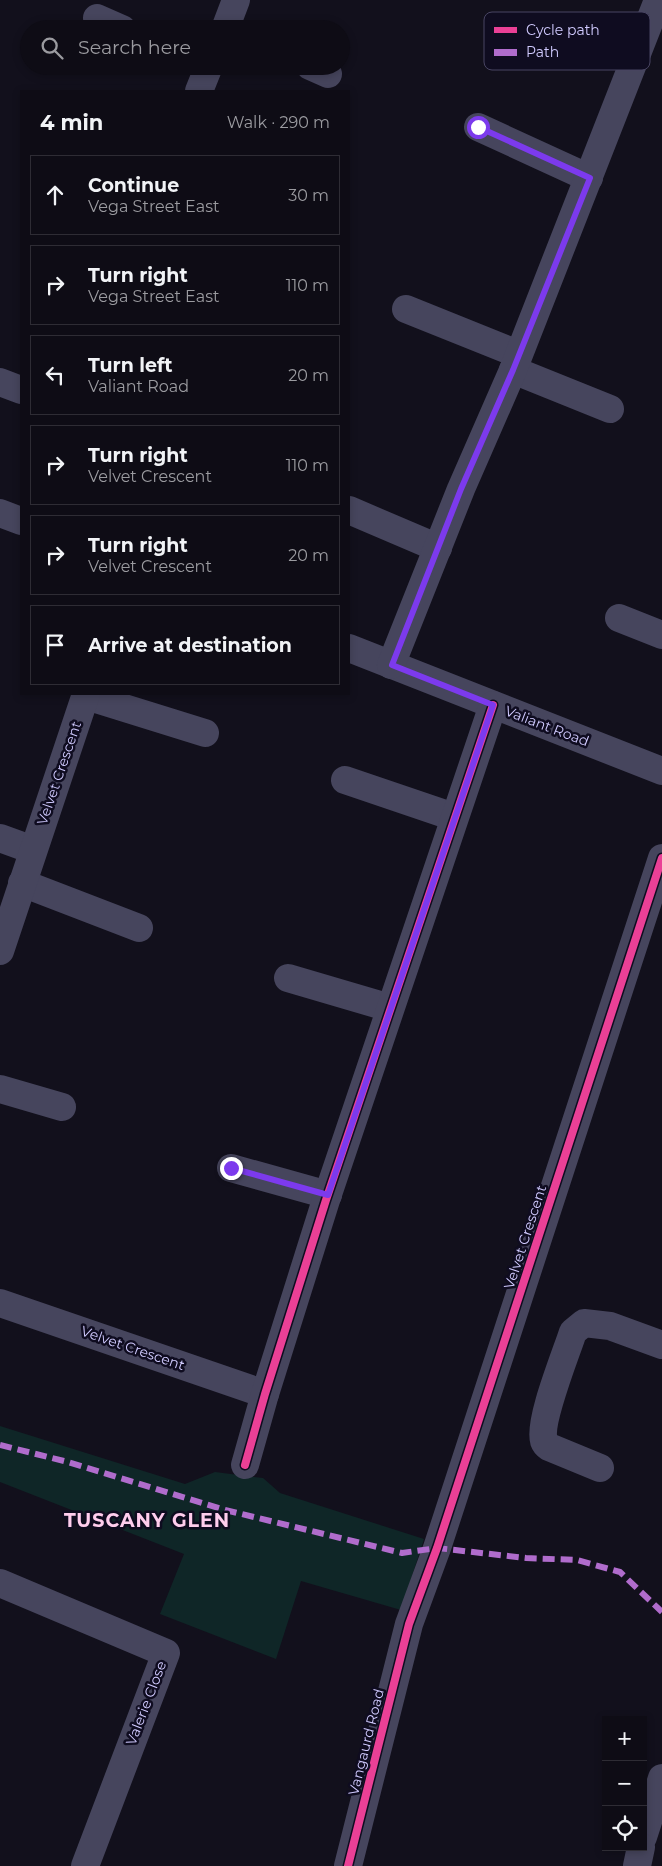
<!DOCTYPE html>
<meta charset="utf-8">
<style>
body{margin:0;font-family:Montserrat,sans-serif;background:#1c1a22;color:#f1f3f6}
.controls{position:absolute;right:15px;bottom:15px;display:grid;overflow:hidden;border-radius:0px;box-shadow:0 2px 8px #0003}
.controls button{width:45px;height:45px;display:grid;place-items:center;padding:0;border:0;border-bottom:1px solid #2e2c34;background:#0e0c15;color:#f1f3f6;font:25px sans-serif}
.stop{position:absolute;width:15px;height:15px;margin:-11px;border:4px solid #7c3aed;border-radius:50%;background:#fff}
.stop.end{background:#7c3aed;border-color:#fff;box-shadow:0 1px 5px #0008}
.list{margin:0;padding:0;list-style:none}
h2{display:flex;justify-content:space-between;align-items:center;height:65px;margin:0;padding:0 20px;font-size:21px}
h2 small{font-size:16px;font-weight:400;color:#9b9ba0}
.list li{display:grid;grid-template-columns:32px 1fr auto;gap:15px;align-items:center;box-sizing:border-box;height:80px;margin:0 10px 10px;padding:0 10px;border:1px solid #2e2c34;border-radius:0px}
.list b{display:block;font-size:19px;white-space:nowrap}
.list p{margin:0;font-size:16px;white-space:nowrap;color:#9b9ba0}
.list em{font-size:16px;font-style:normal;color:#9b9ba0}
.icon{flex:none;width:28px;height:28px;fill:none;stroke:currentColor;stroke-width:2;stroke-linecap:round;stroke-linejoin:round}
.map{position:relative;flex:none;width:662px;height:1866px;overflow:hidden}
.search{position:absolute;background:#0e0c15;box-shadow:0 2px 8px #0003;left:20px;top:20px;width:330px;height:55px;display:flex;align-items:center;gap:12px;box-sizing:border-box;padding:0 18px;border-radius:28px;color:#9b9ba0;font-size:19px}
.panel{position:absolute;background:#0e0c15;box-shadow:0 2px 8px #0003;left:20px;top:90px;width:330px;height:605px;border-radius:0px}
.map>svg:first-child{display:block}
</style>
<div class="map">
<svg width="662" height="1866" viewBox="0 0 662 1866">
<rect width="100%" height="100%" fill="#12101c"/>
<!-- green -->
<path fill="#0f2627" d="M0,1426L185,1484L215,1472L263,1478L280,1493L424,1539L401,1610L301,1581L276,1659L160,1614L184,1554L0,1482Z"/>
<g fill="none" stroke-linecap="round" stroke-linejoin="round">
<!-- minor -->
<g stroke="#46455d" stroke-width="28">
<path d="M97,18L122,29"/>
<path d="M225,29L236,0"/>
<path d="M310,66L328,74"/>
<path d="M199,91L209,66"/>
<path d="M478,127L589,178"/>
<path d="M406,309L518,354"/>
<path d="M513,370L610,409"/>
<path d="M0,382L21,390"/>
<path d="M349,510L438,548"/>
<path d="M0,513L21,521"/>
<path d="M619,618L662,635"/>
<path d="M349,648L662,771"/>
<path d="M391,665L461,489L513,370L658,0"/>
<path d="M86,696L205,733"/>
<path d="M345,780L454,817"/>
<path d="M0,838L33,850"/>
<path d="M22,883L139,928"/>
<path d="M0,951L86,694"/>
<path d="M288,978L390,1008"/>
<path d="M0,1089L62,1107"/>
<path d="M231,1168L328,1195"/>
<path d="M0,1303L265,1394"/>
<path d="M245,1465L265,1394L326,1200L493,705"/>
<path d="M600,1468L549,1447C546,1445 545,1444 544,1441C538,1422 566,1354 573,1332L584,1323L610,1326L662,1345"/>
<path d="M0,1583L166,1653L85,1866"/>
<path d="M643,1837L662,1778"/>
<path d="M348,1866L409,1624L437,1548L662,858"/>
<path d="M637,1866L641,1847"/>
</g>
<!-- quiet -->
<path stroke="#b06ccc" stroke-width="6" stroke-dasharray="12 6" stroke-linecap="butt" d="M0,1445L68,1462L225,1510L402,1553L437,1548L526,1558L577,1560L620,1572L662,1612"/>
<!-- cycleway casing -->
<g stroke="#0f0c20" stroke-width="11">
<g id="cycleway">
<path d="M245,1465L265,1394L326,1200L493,705"/>
<path d="M348,1866L409,1624L437,1548L662,858"/>
</g>
</g>
<!-- cycleway -->
<use href="#cycleway" stroke="#ea4096" stroke-width="8"/>
</g>
<g fill="none" stroke-linecap="round" stroke-linejoin="round">
<!-- route -->
<path stroke="#7c3aed" stroke-width="6" d="M231,1168L328,1195L493,705L392,665L461,489L513,370L590,178L478,127"/>
</g>
<g text-anchor="middle" stroke-width="5" stroke-linejoin="round" paint-order="stroke">
<!-- street labels -->
<g font-size="14" fill="#d1cbff" stroke="#0f0c20">
<text transform="translate(547 726) rotate(21)" y="5">Valiant Road</text>
<text transform="translate(59 773) rotate(-71)" y="5">Velvet Crescent</text>
<text transform="translate(525 1237) rotate(-72)" y="5">Velvet Crescent</text>
<text transform="translate(133 1348) rotate(19)" y="5">Velvet Crescent</text>
<text transform="translate(146 1703) rotate(-69)" y="5">Valerie Close</text>
<text transform="translate(366 1742) rotate(-76)" y="5">Vangaurd Road</text>
</g>
<!-- district labels -->
<g font-size="19" font-weight="bold" letter-spacing="1" fill="#ffcded" stroke="#0f0c20">
<text x="147" y="1527">TUSCANY GLEN</text>
</g>
</g>
<!-- legend -->
<rect x="484" y="12" width="166" height="58" rx="8" fill="#0f0c20" stroke="#494563" stroke-width="1"/>
<rect x="494" y="27" width="23" height="6" fill="#ea4096"/>
<rect x="494" y="49" width="23" height="7" fill="#b06ccc"/>
<g font-size="14" fill="#d1cbff">
<text x="526" y="35">Cycle path</text>
<text x="526" y="57">Path</text>
</g>
</svg>
<div class="controls">
<button>+</button>
<button>−</button>
<button><svg class="icon" aria-label="locate" viewBox="0 0 24 24"><circle cx="12" cy="12" r="6"/><path d="M12 2v4M12 18v4M2 12h4M18 12h4"/></svg></button>
</div>
<div class="stop" style="left:478px;top:127px"></div>
<div class="stop end" style="left:231px;top:1168px"></div>
<div class="search"><svg class="icon" aria-label="search" viewBox="0 0 24 24"><circle cx="10" cy="10" r="6"/><path d="M15 15l6 6"/></svg>Search here</div>
<section class="panel">
<h2>4 min<small>Walk · 290 m</small></h2>
<ul class="list">
<li><svg class="icon" aria-label="ahead" viewBox="0 0 24 24"><path d="M12 20V5M6 11l6-6 6 6"/></svg><div><b>Continue</b><p>Vega Street East</p></div><em>30 m</em></li>
<li><svg class="icon" aria-label="right" viewBox="0 0 24 24"><path d="M7 20v-9h11M14 6l5 5-5 5"/></svg><div><b>Turn right</b><p>Vega Street East</p></div><em>110 m</em></li>
<li><svg class="icon" aria-label="left" viewBox="0 0 24 24"><path d="M17 20v-9H6M10 6l-5 5 5 5"/></svg><div><b>Turn left</b><p>Valiant Road</p></div><em>20 m</em></li>
<li><svg class="icon" aria-label="right" viewBox="0 0 24 24"><path d="M7 20v-9h11M14 6l5 5-5 5"/></svg><div><b>Turn right</b><p>Velvet Crescent</p></div><em>110 m</em></li>
<li><svg class="icon" aria-label="right" viewBox="0 0 24 24"><path d="M7 20v-9h11M14 6l5 5-5 5"/></svg><div><b>Turn right</b><p>Velvet Crescent</p></div><em>20 m</em></li>
<li><svg class="icon" aria-label="arrive" viewBox="0 0 24 24"><path d="M6 21V4h12l-3 4 3 4H6"/></svg><div><b>Arrive at destination</b></div></li>
</ul>
</section>
</div>
